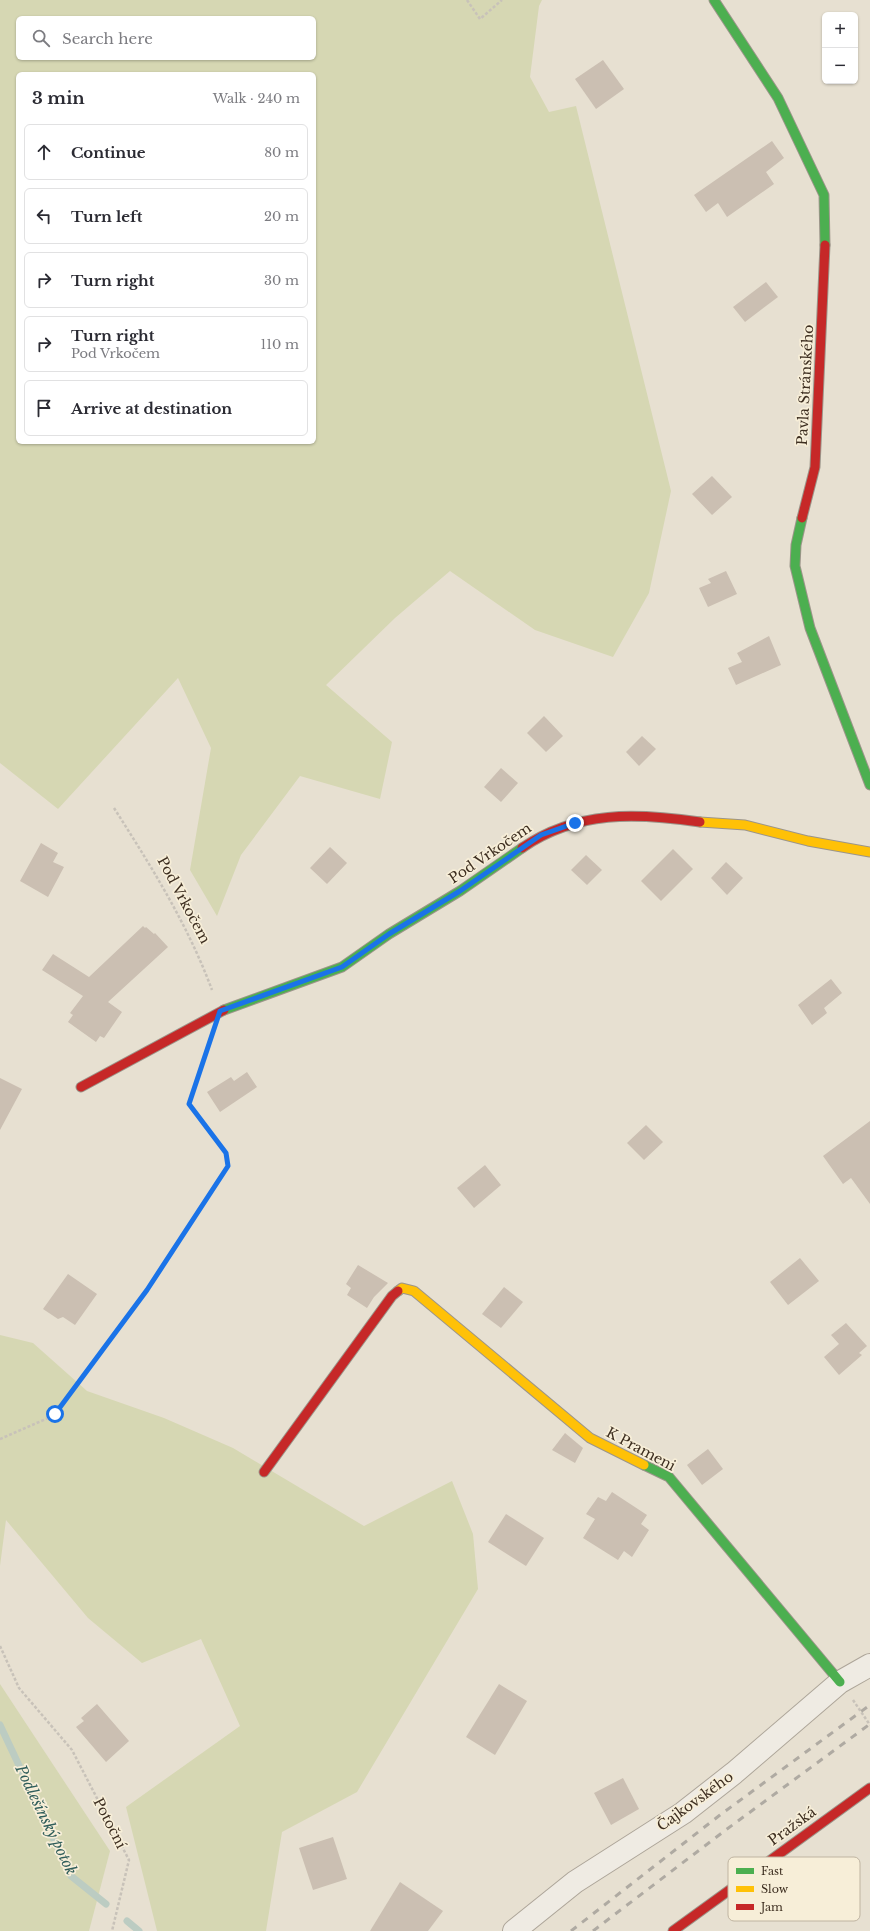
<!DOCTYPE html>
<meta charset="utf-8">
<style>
body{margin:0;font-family:"Libre Baskerville",serif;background:#f7f7f7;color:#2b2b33}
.controls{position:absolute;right:12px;top:12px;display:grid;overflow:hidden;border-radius:6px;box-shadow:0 1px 3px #0004}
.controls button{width:36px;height:36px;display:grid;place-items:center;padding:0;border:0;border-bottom:1px solid #e1e1e2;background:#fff;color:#2b2b33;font:20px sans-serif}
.stop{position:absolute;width:12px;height:12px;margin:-9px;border:3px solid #1a73e8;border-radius:50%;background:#fff}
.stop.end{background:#1a73e8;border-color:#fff;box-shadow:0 1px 4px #0008}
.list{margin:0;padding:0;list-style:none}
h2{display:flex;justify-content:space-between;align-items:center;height:52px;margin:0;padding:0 16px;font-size:17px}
h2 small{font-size:13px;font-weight:400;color:#7c7c81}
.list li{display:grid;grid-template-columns:26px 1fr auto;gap:12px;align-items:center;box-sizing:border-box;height:56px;margin:0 8px 8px;padding:0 8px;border:1px solid #e1e1e2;border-radius:6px}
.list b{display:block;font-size:15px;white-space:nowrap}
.list p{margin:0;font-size:13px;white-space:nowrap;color:#7c7c81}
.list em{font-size:13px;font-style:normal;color:#7c7c81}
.icon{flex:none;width:22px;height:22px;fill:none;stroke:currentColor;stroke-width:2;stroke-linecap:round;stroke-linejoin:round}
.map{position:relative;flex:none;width:870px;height:1931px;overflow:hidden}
.search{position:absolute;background:#fff;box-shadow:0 1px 3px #0004;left:16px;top:16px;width:300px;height:44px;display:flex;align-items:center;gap:10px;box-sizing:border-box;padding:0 14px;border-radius:6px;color:#7c7c81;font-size:15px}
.panel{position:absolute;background:#fff;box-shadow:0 1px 3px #0004;left:16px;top:72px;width:300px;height:372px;border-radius:6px}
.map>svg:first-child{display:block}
</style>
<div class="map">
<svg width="870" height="1931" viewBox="0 0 870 1931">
<rect width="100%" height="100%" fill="#e7e0d1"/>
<!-- green -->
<g fill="#d6d7b3" fill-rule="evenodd">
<path d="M0,0H542L539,6L530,77L549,112L576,106L671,491L649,593L613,657L535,630L450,571L395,618L326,685L392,742L380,799L300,776L241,855L217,916L190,870L211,748L178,678L58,809L0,763ZM18,18H314V58H18ZM18,74H314V442H18Z"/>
<path d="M0,1335L33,1343L87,1391L164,1418L233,1448L364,1526L452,1481L473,1534L478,1589L357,1792L282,1832L266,1931H157L126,1807L240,1726L201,1639L142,1663L88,1618L6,1520L0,1566Z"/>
<path d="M0,1684L110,1851L89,1931H0Z"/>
</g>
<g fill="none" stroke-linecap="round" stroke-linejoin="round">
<!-- stream -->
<g stroke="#bcccc2" stroke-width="7">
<path d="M0,1725L71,1876L106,1904"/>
<path d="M127,1921L139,1931"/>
</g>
</g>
<!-- building -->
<g fill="#cbbfb2">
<path d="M603,60L624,89L596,109L575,79Z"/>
<path d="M772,141L784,158L766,172L774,184L727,217L718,203L706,212L694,195Z"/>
<path d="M766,282L778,297L745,322L733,307Z"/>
<path d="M712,476L732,497L712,515L692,494Z"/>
<path d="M726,571L737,594L708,607L699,588L711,583L708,579Z"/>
<path d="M769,636L781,665L736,685L728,668L742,662L737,653Z"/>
<path d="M544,716L563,736L546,752L527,733Z"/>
<path d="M642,736L656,749L639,766L626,752Z"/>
<path d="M501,768L518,783L501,802L484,787Z"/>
<path d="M41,843L58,853L53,862L64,867L48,897L20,881Z"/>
<path d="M330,847L347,863L327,884L310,868Z"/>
<path d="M673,849L693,869L661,901L641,881Z"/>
<path d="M586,855L602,870L587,885L571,870Z"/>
<path d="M726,862L743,878L727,895L711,878Z"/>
<path d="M143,926L145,928L146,927L154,934L155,933L168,947L108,1002L122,1012L104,1038L100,1036L96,1042L68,1022L73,1015L70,1013L83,996L42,970L53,954L89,977Z"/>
<path d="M831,979L842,993L824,1008L827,1013L812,1025L798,1005Z"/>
<path d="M247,1072L257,1087L220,1112L207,1092L231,1077L234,1081Z"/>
<path d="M0,1078L22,1089L0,1130Z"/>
<path d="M870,1121V1204L851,1178L843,1184L823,1156Z"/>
<path d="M646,1125L663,1142L644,1160L627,1143Z"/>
<path d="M485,1165L501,1185L474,1208L457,1188Z"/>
<path d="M800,1258L819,1281L788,1305L770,1282Z"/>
<path d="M358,1265L388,1283L374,1297L367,1308L347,1295L351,1288L346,1284Z"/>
<path d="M68,1274L97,1294L75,1325L63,1317L58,1319L43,1309Z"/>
<path d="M504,1287L523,1302L501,1328L482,1314Z"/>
<path d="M846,1323L867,1346L859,1353L862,1355L839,1375L824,1357L839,1344L831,1335Z"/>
<path d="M565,1433L583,1448L575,1463L552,1450Z"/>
<path d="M708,1449L723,1469L702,1485L687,1465Z"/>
<path d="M612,1492L647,1515L641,1524L649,1530L632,1557L624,1551L618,1560L583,1538L595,1519L586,1514L598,1497L606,1501Z"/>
<path d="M506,1514L544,1538L526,1566L488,1542Z"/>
<path d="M499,1684L527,1701L495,1755L466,1737Z"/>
<path d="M97,1704L129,1741L106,1762L76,1727L84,1721L81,1718Z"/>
<path d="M623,1778L639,1809L611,1825L594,1793Z"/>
<path d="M333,1837L347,1879L313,1890L299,1848Z"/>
<path d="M400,1882L443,1911L428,1931H370Z"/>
</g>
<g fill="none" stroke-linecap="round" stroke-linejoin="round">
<!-- street casing -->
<g stroke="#ada599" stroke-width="24">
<path id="street" d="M514,1931L575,1882L683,1813L734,1773L840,1682L870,1665"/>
</g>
<!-- fast casing -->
<g stroke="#9c958a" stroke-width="11">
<g id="fast">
<path d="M714,0L778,98L824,195L825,245"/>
<path d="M802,518L796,545L795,566L810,628L870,785"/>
<path d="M224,1010L342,967L389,934L460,891L522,848"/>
<path d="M644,1465L669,1477L840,1682"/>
</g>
</g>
<!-- slow casing -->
<g stroke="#9c958a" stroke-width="11">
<g id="slow">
<path d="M700,822L745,825L808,841L870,852"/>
<path d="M398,1291L402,1288L414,1291L590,1438L644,1465"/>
</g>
</g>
<!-- jam casing -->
<g stroke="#9c958a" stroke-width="11">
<g id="jam">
<path d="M802,518L815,467L825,245"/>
<path d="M522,848C577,810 637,813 700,822"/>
<path d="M81,1087L224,1010"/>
<path d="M264,1472L392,1296L398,1291"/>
<path d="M673,1931L870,1788"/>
</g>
</g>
<!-- path -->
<g stroke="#c8c2b9" stroke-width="2.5" stroke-dasharray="3 2" stroke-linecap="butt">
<path d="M467,0L480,19L502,0"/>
<path d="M114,808C151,866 188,925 212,990"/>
<path d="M0,1439L55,1415L147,1290L228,1166L226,1153L189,1104L209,1043"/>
<path d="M0,1646L19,1688L72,1750L129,1860L112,1931"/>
<path d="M853,1700L870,1725"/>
</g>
<!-- street -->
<use href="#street" stroke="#efebe3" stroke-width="22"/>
<!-- fast -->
<use href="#fast" stroke="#4caf50" stroke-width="9"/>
<!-- slow -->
<use href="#slow" stroke="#ffc107" stroke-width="9"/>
<!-- jam -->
<use href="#jam" stroke="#c62828" stroke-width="9"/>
<!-- rail -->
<g stroke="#afaaa2" stroke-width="3" stroke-dasharray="7 7" stroke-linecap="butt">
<path d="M571,1931L720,1815L870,1705"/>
<path d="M593,1931L727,1829L870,1724"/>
</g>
</g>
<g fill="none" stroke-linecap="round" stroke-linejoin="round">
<!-- route -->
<path stroke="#1a73e8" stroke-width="5" d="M55,1414L147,1290L228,1166L226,1153L189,1104L220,1011L342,967L389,934L460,891L541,835L575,823"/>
</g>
<g text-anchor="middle" stroke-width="3.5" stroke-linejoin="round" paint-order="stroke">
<!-- street labels -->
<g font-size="14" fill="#3d2e20" stroke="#f7eed8">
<text transform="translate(805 385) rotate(-87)" y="5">Pavla Stránského</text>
<text transform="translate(490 853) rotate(-34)" y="5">Pod Vrkočem</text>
<text transform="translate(184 900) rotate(62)" y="5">Pod Vrkočem</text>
<text transform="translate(641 1449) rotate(28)" y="5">K Prameni</text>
<text transform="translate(695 1801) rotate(-36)" y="5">Čajkovského</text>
<text transform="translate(110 1823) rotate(63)" y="5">Potoční</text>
<text transform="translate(792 1826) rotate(-36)" y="5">Pražská</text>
</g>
<!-- water labels -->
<g font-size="15" font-style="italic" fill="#2f5d5a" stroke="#f7eed8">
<text transform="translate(46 1820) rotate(64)" y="5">Podlešínský potok</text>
</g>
</g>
<!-- legend -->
<rect x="728" y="1857" width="132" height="64" rx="6" fill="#f7eed8" stroke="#bfb4a1" stroke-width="1"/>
<rect x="736" y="1868" width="18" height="6" fill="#4caf50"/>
<rect x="736" y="1886" width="18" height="6" fill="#ffc107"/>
<rect x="736" y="1904" width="18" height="6" fill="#c62828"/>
<g font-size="11" fill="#3d2e20">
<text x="761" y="1875">Fast</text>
<text x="761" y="1893">Slow</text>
<text x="761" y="1911">Jam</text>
</g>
</svg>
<div class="controls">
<button>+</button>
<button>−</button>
</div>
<div class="stop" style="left:55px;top:1414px"></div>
<div class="stop end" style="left:575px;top:823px"></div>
<div class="search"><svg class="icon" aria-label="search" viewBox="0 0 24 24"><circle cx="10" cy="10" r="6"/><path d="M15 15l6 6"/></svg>Search here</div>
<section class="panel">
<h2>3 min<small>Walk · 240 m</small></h2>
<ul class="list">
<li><svg class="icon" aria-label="ahead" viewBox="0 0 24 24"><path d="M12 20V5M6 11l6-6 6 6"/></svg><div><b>Continue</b></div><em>80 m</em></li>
<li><svg class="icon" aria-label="left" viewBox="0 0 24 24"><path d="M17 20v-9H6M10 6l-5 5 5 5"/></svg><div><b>Turn left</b></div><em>20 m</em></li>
<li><svg class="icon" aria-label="right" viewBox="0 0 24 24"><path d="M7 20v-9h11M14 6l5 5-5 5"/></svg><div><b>Turn right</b></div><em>30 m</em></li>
<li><svg class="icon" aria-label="right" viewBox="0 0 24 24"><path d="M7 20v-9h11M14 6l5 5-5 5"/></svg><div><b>Turn right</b><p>Pod Vrkočem</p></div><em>110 m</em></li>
<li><svg class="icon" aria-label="arrive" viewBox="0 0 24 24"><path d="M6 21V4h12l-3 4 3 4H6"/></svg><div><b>Arrive at destination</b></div></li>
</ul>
</section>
</div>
